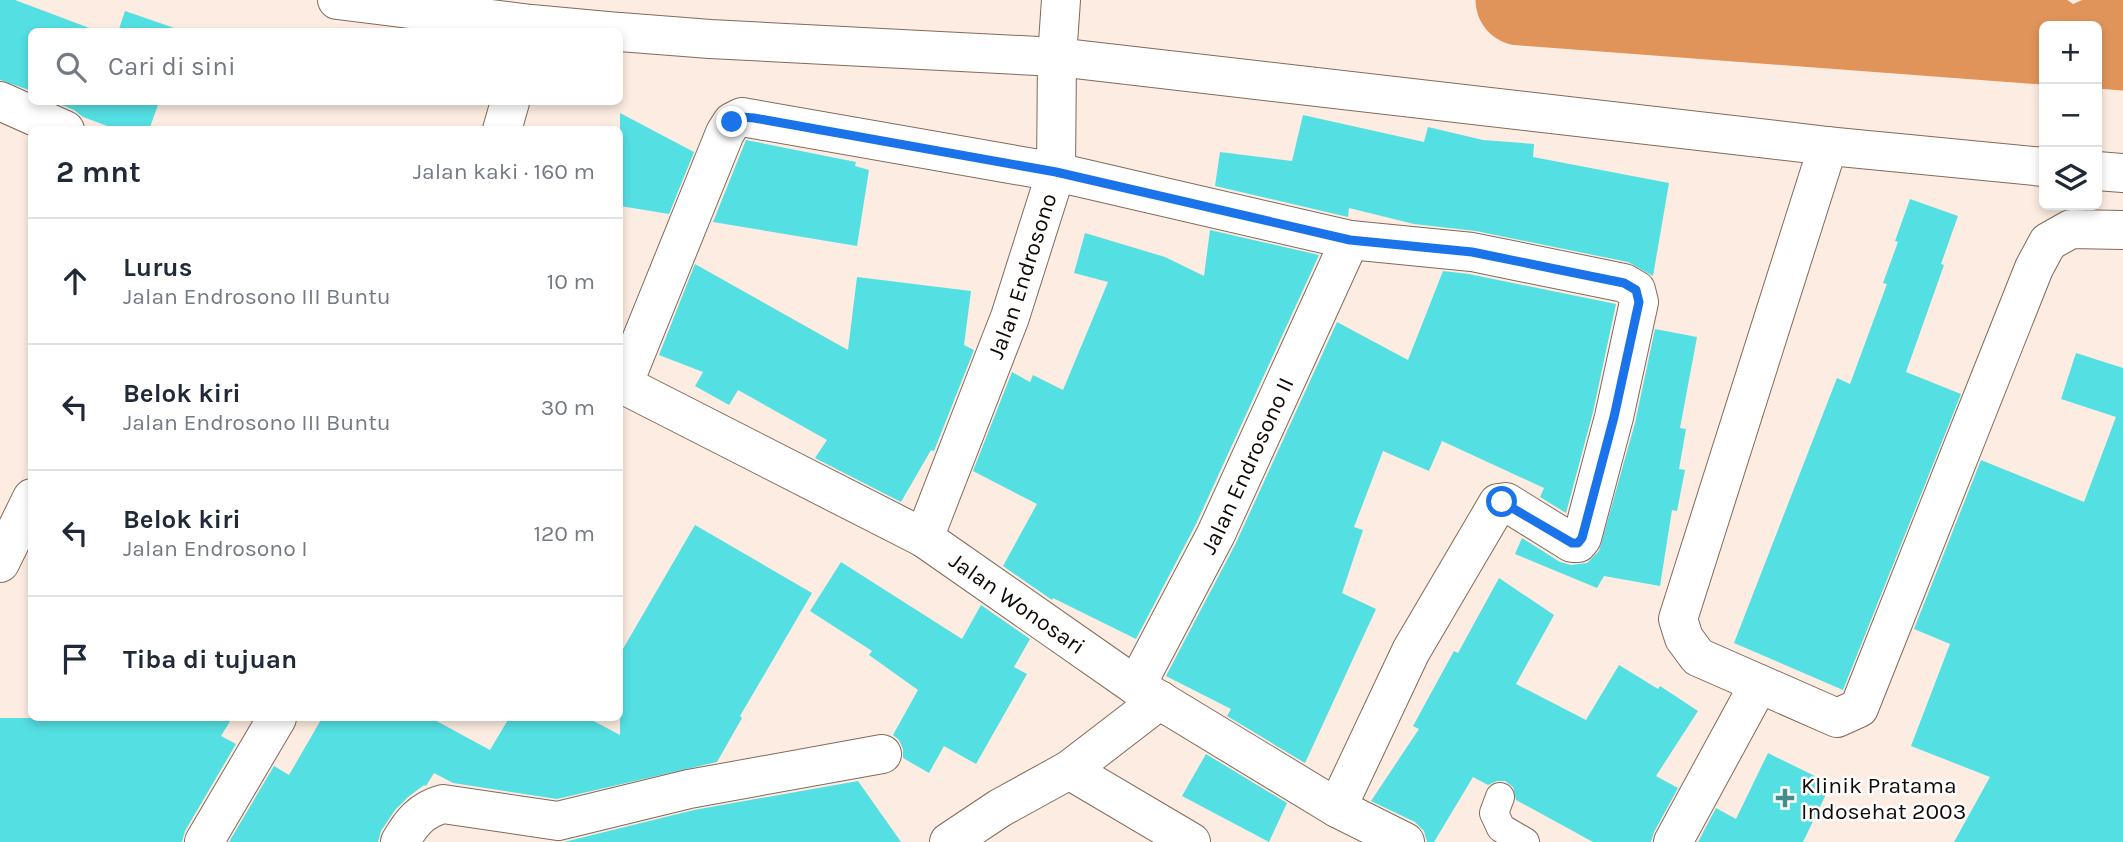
<!DOCTYPE html>
<html lang="id">
<meta charset="utf-8">
<style>
body{margin:0;font-family:Karla,sans-serif;background:#f6f6f7;color:#1f2937}
.controls{position:absolute;right:21px;top:21px;display:grid;overflow:hidden;border-radius:10px;box-shadow:0 4px 10px #0003}
.controls button{width:63px;height:63px;display:grid;place-items:center;padding:0;border:0;border-bottom:2px solid #e0e1e3;background:#fff;color:#1f2937;font:35px sans-serif}
.stop{position:absolute;width:21px;height:21px;margin:-16px;border:5px solid #1a73e8;border-radius:50%;background:#fff}
.stop.end{background:#1a73e8;border-color:#fff;box-shadow:0 2px 7px #0008}
.list{margin:0;padding:0;list-style:none}
h2{display:flex;justify-content:space-between;align-items:center;height:91px;margin:0;padding:0 28px;font-size:30px}
h2 small{font-size:23px;font-weight:400;color:#747a83}
.list li{display:grid;grid-template-columns:46px 1fr auto;gap:21px;align-items:center;box-sizing:border-box;height:126px;padding:0 28px;border-top:2px solid #e0e1e3}
.list b{display:block;font-size:26px;white-space:nowrap}
.list p{margin:0;font-size:23px;white-space:nowrap;color:#747a83}
.list em{font-size:23px;font-style:normal;color:#747a83}
.icon{flex:none;width:38px;height:38px;fill:none;stroke:currentColor;stroke-width:2;stroke-linecap:round;stroke-linejoin:round}
.map{position:relative;flex:none;width:2123px;height:842px;overflow:hidden}
.search{position:absolute;background:#fff;box-shadow:0 4px 10px #0003;left:28px;top:28px;width:595px;height:77px;display:flex;align-items:center;gap:18px;box-sizing:border-box;padding:0 24px;border-radius:10px;color:#747a83;font-size:26px}
.panel{position:absolute;background:#fff;box-shadow:0 4px 10px #0003;left:28px;top:126px;width:595px;height:595px;border-radius:10px}
.map>svg:first-child{display:block}
</style>
<div class="map">
<svg width="2123" height="842" viewBox="0 0 2123 842">
<rect width="100%" height="100%" fill="#fdece1"/>
<g fill="none" stroke-linecap="round" stroke-linejoin="round">
<!-- river -->
<g stroke="#e0945a" stroke-width="91">
<path d="M1521,0L2044,39"/>
<path d="M2097,43L2123,45"/>
</g>
</g>
<!-- building -->
<g fill="#54dfe3">
<path d="M0,0H15L100,32H32V91L0,80Z"/>
<path d="M125,11L183,31L118,32Z"/>
<path d="M55,102H159L149,130H118L83,117L74,110Z"/>
<path d="M620,113L694,152L669,214L620,206Z"/>
<path d="M1303,115L1424,142L1428,127L1483,140L1534,144L1533,157L1669,183L1653,276L1628,262L1476,231L1414,224L1349,208L1348,217L1215,186L1220,152L1292,161Z"/>
<path d="M746,140L856,162L855,166L869,170L857,246L713,222Z"/>
<path d="M1910,199L1958,216L1941,264L1944,265L1906,372L1961,394L1843,690L1734,643L1837,378L1850,384L1887,284L1883,283L1898,242L1895,241Z"/>
<path d="M1210,230L1319,255L1196,524L1136,639L1053,598L1052,600L1003,566L1037,504L973,471L1012,372L1030,382L1033,375L1063,390L1108,282L1074,273L1085,233L1165,257L1204,276Z"/>
<path d="M695,264L848,350L857,277L971,291L964,345L974,350L934,451L931,450L901,502L815,458L827,440L738,390L729,405L695,386L703,372L659,355Z"/>
<path d="M1443,271L1469,274L1616,304L1593,412L1566,513L1540,497L1544,488L1442,441L1429,471L1383,451L1354,527L1363,530L1342,593L1376,609L1305,763L1227,716L1231,709L1166,676L1236,543L1337,322L1408,360Z"/>
<path d="M1655,329L1697,337L1680,428L1686,429L1679,469L1685,470L1677,511L1672,510L1660,586L1604,576L1597,588L1515,554L1522,538L1560,562L1571,565L1587,563L1599,551L1635,423Z"/>
<path d="M2076,353L2123,368V842H1954L1990,777L1911,746L1950,644L1914,629L1981,460L2084,502L2116,417L2061,399Z"/>
<path d="M695,525L812,593L740,716L742,718L717,762L557,799L453,783L434,773L426,786L424,785L408,797L395,810L381,831L378,842H229L274,766L289,775L322,718H431L490,750L509,718H588L620,735V654Z"/>
<path d="M841,562L962,639L981,605L1030,639L1014,667L1027,674L976,764L944,746L929,773L903,758V749L899,740L893,735L918,690L869,655L872,651L810,611Z"/>
<path d="M1499,578L1554,615L1516,684L1586,720L1619,665L1658,689L1660,686L1698,711L1656,776L1678,788L1654,832L1651,842H1593L1516,800L1513,787L1505,781H1497L1488,785L1473,777L1434,842H1427L1424,831L1415,822L1371,801L1419,729L1413,726L1454,651L1458,653Z"/>
<path d="M0,718H232L221,736L236,744L185,831L182,842H0Z"/>
<path d="M1768,753L1831,784L1803,842H1698L1716,808L1736,819Z"/>
<path d="M1206,754L1287,803L1269,842L1182,796Z"/>
<path d="M858,781L901,842H564L694,810Z"/>
</g>
<g fill="none" stroke-linecap="round" stroke-linejoin="round">
<!-- lane casing -->
<g stroke="#826a59" stroke-width="30">
<path id="lane" d="M1500,797L1494,813L1501,828L1525,842"/>
</g>
<!-- street casing -->
<g stroke="#826a59" stroke-width="40">
<g id="street">
<path d="M337,0L531,24L618,32"/>
<path d="M620,32L710,39L1057,57L1828,146L2044,167"/>
<path d="M502,130L510,102"/>
<path d="M1828,146L1678,619L1684,638L1698,657L1837,718L1859,708L2034,268L2048,242L2071,229L2123,230"/>
<path d="M2097,171L2123,173"/>
<path d="M623,385L725,133L732,122L742,117L1056,172L1350,240L1472,252L1624,283L1636,290L1639,302L1614,417L1582,538L1578,543H1572L1506,502L1498,503L1411,651L1337,808"/>
<path d="M0,563L32,498"/>
<path id="s1" d="M1136,686L1216,534L1350,240"/>
<path d="M1069,770L1191,842"/>
<path d="M204,842L277,718"/>
<path d="M400,842C411,823 421,810 443,804L558,821L689,789L882,754"/>
<path d="M949,842L1000,808L1069,770L1160,700"/>
<path d="M1673,842L1759,684"/>
</g>
</g>
<!-- secondary casing -->
<g stroke="#826a59" stroke-width="40">
<g id="secondary">
<path d="M0,101L65,130"/>
<path id="s2" d="M620,383L924,538L1136,686L1337,808L1405,842"/>
<path id="s3" d="M924,538L1010,317L1056,172L1057,57L1061,0"/>
</g>
</g>
<!-- lane -->
<use href="#lane" stroke="#fff" stroke-width="28"/>
<!-- street -->
<use href="#street" stroke="#fff" stroke-width="38"/>
<!-- secondary -->
<use href="#secondary" stroke="#fff" stroke-width="38"/>
</g>
<g fill="none" stroke-linecap="round" stroke-linejoin="round">
<!-- route -->
<path stroke="#1a73e8" stroke-width="9" d="M732,122L741,117L754,118L1056,172L1350,240L1472,252L1624,283L1636,290L1639,302L1614,417L1582,538L1578,543H1572L1502,502"/>
</g>
<!-- markers -->
<path fill="#448c8e" stroke="#fff" stroke-width="2.5" d="M1781.5 787.5h7v7h7v7h-7v7h-7v-7h-7v-7h7z"/>
<g text-anchor="middle" stroke-width="5" stroke-linejoin="round" paint-order="stroke">
<!-- street labels -->
<g font-size="23" fill="#120904" stroke="#fff">
<text dy="8" stroke="none"><textPath href="#s3" startOffset="280">Jalan Endrosono</textPath></text>
<text dy="8" stroke="none"><textPath href="#s1" startOffset="247">Jalan Endrosono II</textPath></text>
<text dy="8" stroke="none"><textPath href="#s2" startOffset="455">Jalan Wonosari</textPath></text>
</g>
<!-- poi labels -->
<g font-size="23" fill="#120904" stroke="#fff" text-anchor="start">
<text x="1801" y="793">Klinik Pratama<tspan x="1801" dy="26">Indosehat 2003</tspan></text>
</g>
</g>
</svg>
<div class="controls">
<button>+</button>
<button>−</button>
<button><svg class="icon" aria-label="layers" viewBox="0 0 24 24"><path d="M12 4l9 5-9 5-9-5zM3 14l9 5 9-5"/></svg></button>
</div>
<div class="stop" style="left:1502px;top:502px"></div>
<div class="stop end" style="left:732px;top:122px"></div>
<div class="search"><svg class="icon" aria-label="search" viewBox="0 0 24 24"><circle cx="10" cy="10" r="6"/><path d="M15 15l6 6"/></svg>Cari di sini</div>
<section class="panel">
<h2>2 mnt<small>Jalan kaki · 160 m</small></h2>
<ul class="list">
<li><svg class="icon" aria-label="ahead" viewBox="0 0 24 24"><path d="M12 20V5M6 11l6-6 6 6"/></svg><div><b>Lurus</b><p>Jalan Endrosono III Buntu</p></div><em>10 m</em></li>
<li><svg class="icon" aria-label="left" viewBox="0 0 24 24"><path d="M17 20v-9H6M10 6l-5 5 5 5"/></svg><div><b>Belok kiri</b><p>Jalan Endrosono III Buntu</p></div><em>30 m</em></li>
<li><svg class="icon" aria-label="left" viewBox="0 0 24 24"><path d="M17 20v-9H6M10 6l-5 5 5 5"/></svg><div><b>Belok kiri</b><p>Jalan Endrosono I</p></div><em>120 m</em></li>
<li><svg class="icon" aria-label="arrive" viewBox="0 0 24 24"><path d="M6 21V4h12l-3 4 3 4H6"/></svg><div><b>Tiba di tujuan</b></div></li>
</ul>
</section>
</div>
